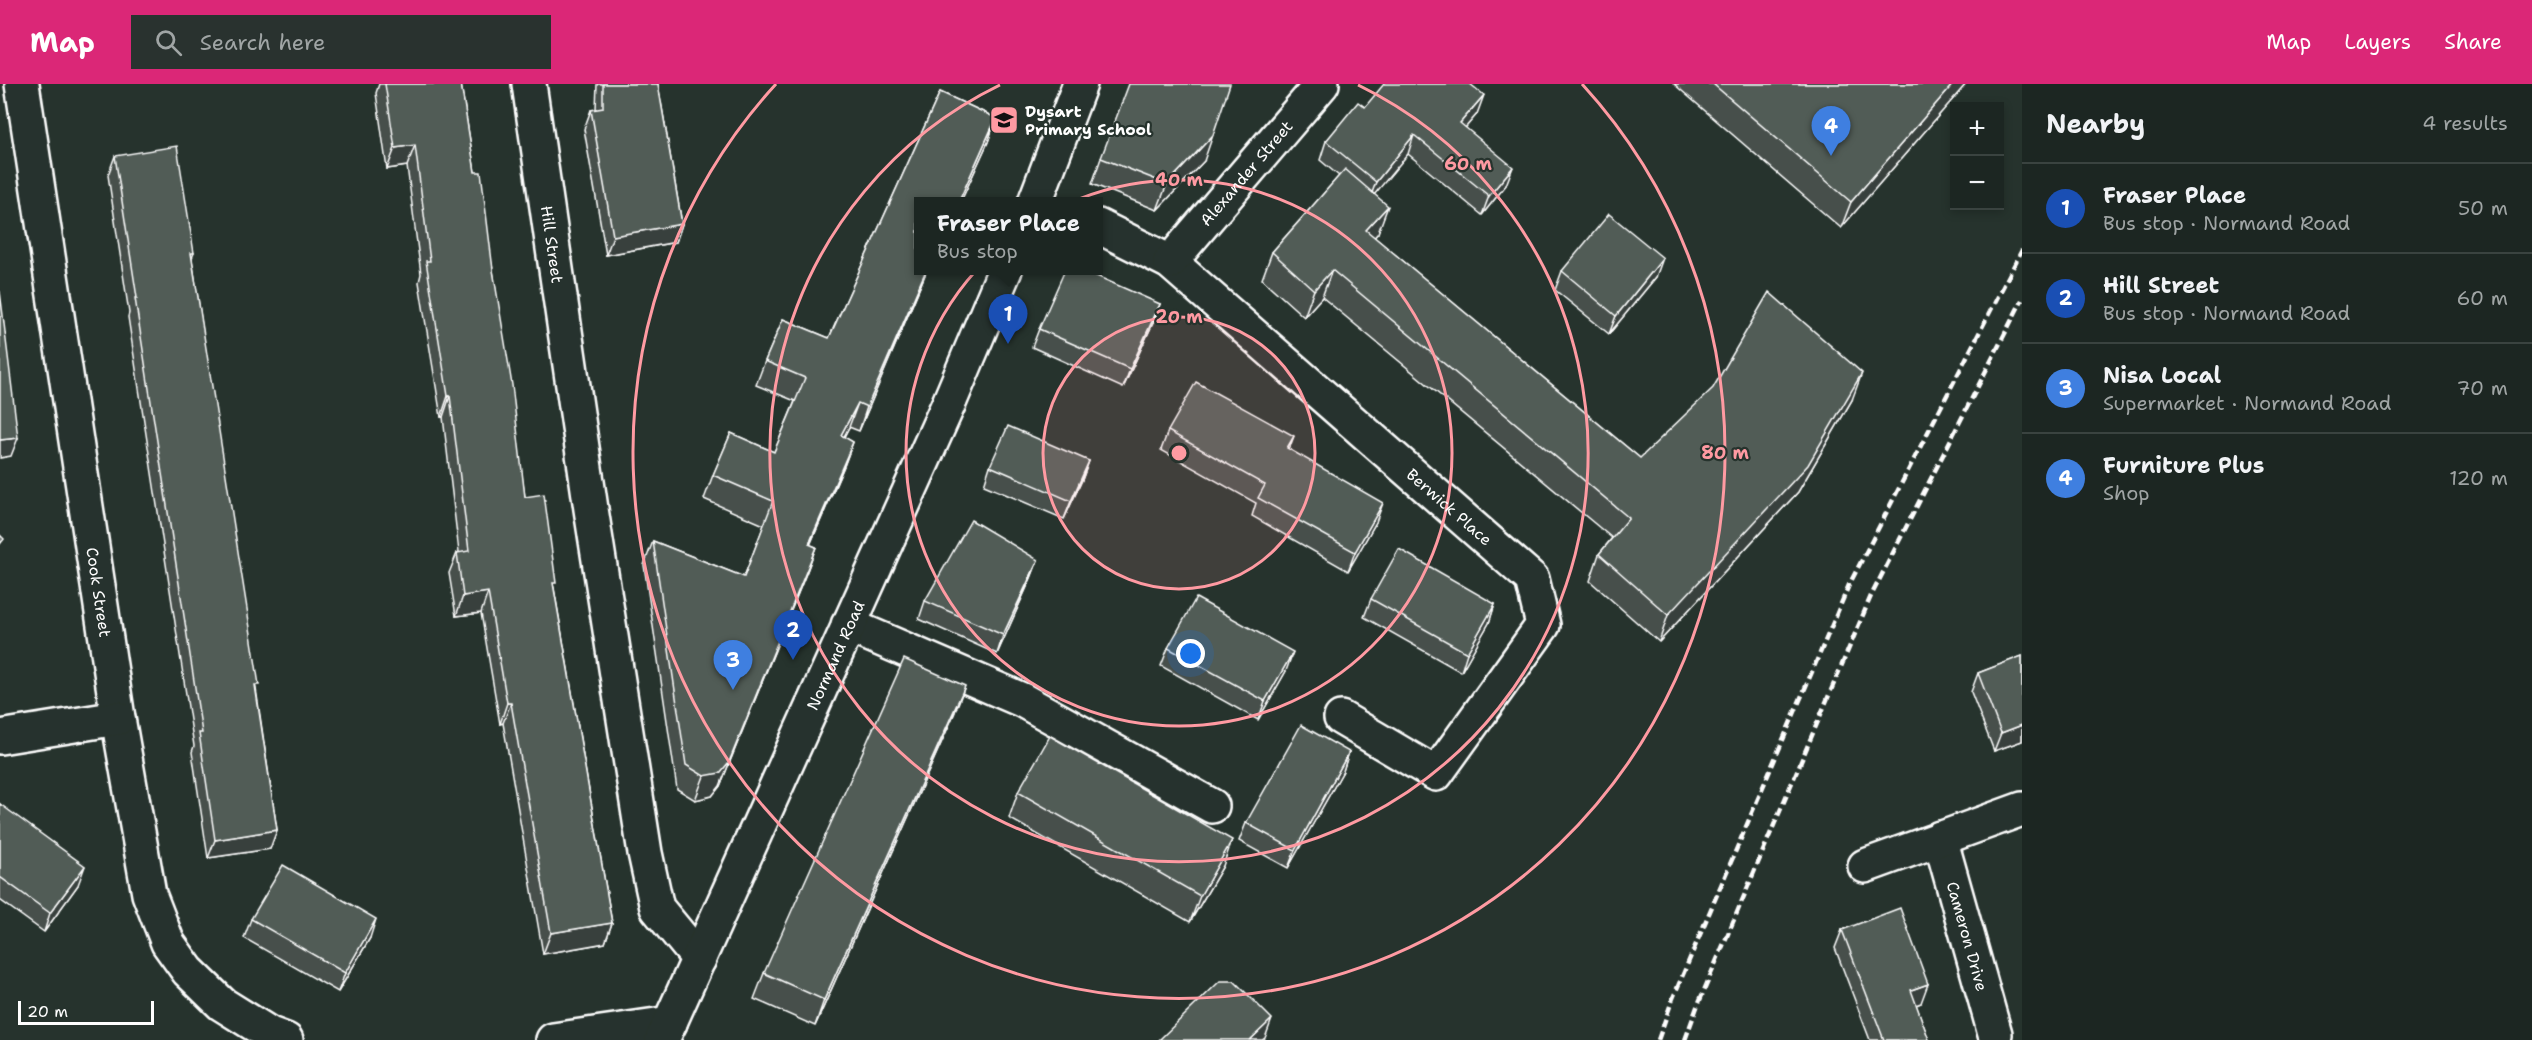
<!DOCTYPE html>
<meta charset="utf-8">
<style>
body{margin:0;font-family:"Shantell Sans",sans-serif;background:#29322f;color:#f1f3f6}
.controls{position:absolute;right:18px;top:18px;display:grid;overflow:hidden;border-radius:0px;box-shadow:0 3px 9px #0003}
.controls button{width:54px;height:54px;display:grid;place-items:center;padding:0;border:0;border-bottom:2px solid #3a4340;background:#1c2622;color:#f1f3f6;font:30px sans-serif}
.scale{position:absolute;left:18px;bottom:15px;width:136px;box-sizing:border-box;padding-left:6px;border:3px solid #fff;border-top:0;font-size:16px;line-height:21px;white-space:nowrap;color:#fff;-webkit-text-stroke:4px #26332d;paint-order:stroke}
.you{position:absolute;left:1191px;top:570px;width:21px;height:21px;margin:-15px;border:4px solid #fff;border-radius:50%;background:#1a73e8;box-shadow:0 0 0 9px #1a73e833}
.badge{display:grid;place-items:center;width:39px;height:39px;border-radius:50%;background:#db2777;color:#fff;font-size:20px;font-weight:700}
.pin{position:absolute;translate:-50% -50px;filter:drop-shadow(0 2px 3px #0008)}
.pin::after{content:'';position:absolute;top:32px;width:21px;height:18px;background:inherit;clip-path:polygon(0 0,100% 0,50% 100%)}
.popup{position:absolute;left:914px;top:113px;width:189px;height:78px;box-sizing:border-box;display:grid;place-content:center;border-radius:0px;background:#1c2622;filter:drop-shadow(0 2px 4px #0005);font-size:20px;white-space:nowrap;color:#a0a5a5}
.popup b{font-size:22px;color:#f1f3f6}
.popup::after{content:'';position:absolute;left:50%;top:100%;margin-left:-12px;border:12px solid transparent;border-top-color:#1c2622}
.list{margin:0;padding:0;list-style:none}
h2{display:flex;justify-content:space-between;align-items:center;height:78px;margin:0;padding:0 24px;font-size:26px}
h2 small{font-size:20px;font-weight:400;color:#a0a5a5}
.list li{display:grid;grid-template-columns:39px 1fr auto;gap:18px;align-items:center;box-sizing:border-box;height:90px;padding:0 24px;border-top:2px solid #3a4340}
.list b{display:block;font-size:22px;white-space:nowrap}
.list p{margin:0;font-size:20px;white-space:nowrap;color:#a0a5a5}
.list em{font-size:20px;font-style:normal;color:#a0a5a5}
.icon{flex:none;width:33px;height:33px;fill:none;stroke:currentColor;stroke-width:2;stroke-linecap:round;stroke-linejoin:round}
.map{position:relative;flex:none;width:2022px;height:956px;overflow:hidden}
header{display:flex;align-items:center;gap:36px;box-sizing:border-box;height:84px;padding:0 30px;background:#db2777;color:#fff}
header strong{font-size:28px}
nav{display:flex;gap:33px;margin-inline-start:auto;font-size:21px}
.search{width:420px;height:54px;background:#29322f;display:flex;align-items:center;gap:15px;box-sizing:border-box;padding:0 21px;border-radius:0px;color:#a0a5a5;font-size:22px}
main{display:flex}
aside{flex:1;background:#1c2622}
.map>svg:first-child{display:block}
</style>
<header>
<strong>Map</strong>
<div class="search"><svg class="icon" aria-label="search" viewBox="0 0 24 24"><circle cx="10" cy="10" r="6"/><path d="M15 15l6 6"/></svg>Search here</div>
<nav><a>Map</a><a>Layers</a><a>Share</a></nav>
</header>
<main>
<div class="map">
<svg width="2022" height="956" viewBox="0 0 2022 956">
<rect width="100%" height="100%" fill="#26332d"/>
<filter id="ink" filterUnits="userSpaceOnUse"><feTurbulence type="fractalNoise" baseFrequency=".0167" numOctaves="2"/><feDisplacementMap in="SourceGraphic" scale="12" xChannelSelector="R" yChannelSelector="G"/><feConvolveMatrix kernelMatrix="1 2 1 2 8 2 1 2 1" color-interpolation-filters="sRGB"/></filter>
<g filter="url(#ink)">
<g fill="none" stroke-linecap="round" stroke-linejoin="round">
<!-- street casing -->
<g stroke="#fff" stroke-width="38">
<g id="street">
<path id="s1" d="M22,0L118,634L149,810L168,859L188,887L222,920L270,950L286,956"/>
<path id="s2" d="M529,0L591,425L645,769L657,824L699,875"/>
<path id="s3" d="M1098,142L1170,178L1532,495L1543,541L1436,690L1341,634"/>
<path id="s4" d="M1170,178L1322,0"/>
<path d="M848,541L1022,616L1212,722"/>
<path d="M0,653L118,634"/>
<path id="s5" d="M1940,754L1995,950"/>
<path d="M1865,782L2022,725"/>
<path d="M553,956L670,939"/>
</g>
</g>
<!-- primary casing -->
<g stroke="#fff" stroke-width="38">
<g id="primary">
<path d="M1035,118L1080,0"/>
<path id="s6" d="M662,956L949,319L1005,186"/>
</g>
</g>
<!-- street -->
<use href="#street" stroke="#26332d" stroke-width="33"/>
<!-- primary -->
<use href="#primary" stroke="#26332d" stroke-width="33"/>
<!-- rail -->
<g stroke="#fff" stroke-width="4.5" stroke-dasharray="9 4.5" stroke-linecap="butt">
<path d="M1658,956L1673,914L1849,501L2022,166"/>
<path d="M1685,956L1697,923L1871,512L2022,216"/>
</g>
</g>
<!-- wall -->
<g fill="#464f4b" stroke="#fff" stroke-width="1.5">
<path d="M379,0H461L475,88L493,186L525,413L554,504L612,839L605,859L543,870L503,639L500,640L481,529L456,532L449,489L457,469L459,468L443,333H441L419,198L421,190L407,82L387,85L376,9Z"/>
<path d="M597,0H658L682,140L676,158L606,171L584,45L591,26L596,25Z"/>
<path d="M1674,0H1966L1841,144Z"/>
<path d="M940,8L996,34L988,58L961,117H918V186H927L859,347L849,343L844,353L853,358L844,382L810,461L816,463L807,487L720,702L712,712L695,716L677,705L644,481L653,457L744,493L764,441L704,415L713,391L731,349L774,368L795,317L756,301L765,277L783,235L829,254Z"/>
<path d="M1365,23L1477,30L1465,44L1506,101L1482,131L1408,70L1374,110L1378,149L1374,153L1640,374L1852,316L1798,408L1659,558L1590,497L1599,470L1612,454L1322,213L1304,233L1262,195L1272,168L1339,92L1320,76L1326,57Z"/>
<path d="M115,72L194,169L192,174L277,746L270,765L208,774L192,668L194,662L128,233L129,229L108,91Z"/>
<path d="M1101,74L1204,77L1157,126L1092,100Z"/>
<path d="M1562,187L1656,193L1609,250L1555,206Z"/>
<path d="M1160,220L1153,239L1123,304L1032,263L1039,245Z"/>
<path d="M1168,347L1289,365L1376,438L1348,487L1252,432L1256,419L1161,366Z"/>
<path d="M1089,377L1082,396L1064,435L984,401L990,382Z"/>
<path d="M1038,476L1031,494L997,570L919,535L925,517Z"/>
<path d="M1371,515L1495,520L1489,539L1461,588L1364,533Z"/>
<path d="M1168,564L1286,587L1258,636L1161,582Z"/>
<path d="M2022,572V657L1994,667L1971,608L1978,589Z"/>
<path d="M955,628L815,942L754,915L764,889Z"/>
<path d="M1349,668L1343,687L1288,784L1239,757L1246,739Z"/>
<path d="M1018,708L1223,782L1190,838L1009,734Z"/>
<path d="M0,720L78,801L44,848L0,816Z"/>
<path d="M251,835L370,854L338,908L244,854Z"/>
<path d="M1842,846L1921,919L1916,921L1929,956H1870L1835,864Z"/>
</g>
<!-- shaded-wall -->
<g fill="#39403d" stroke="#fff" stroke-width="1.5">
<path d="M1953,0H1966L1841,144L1851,118Z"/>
<path d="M1484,11L1477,30L1453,58L1460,39Z"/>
<path d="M996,34L988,58L961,117H959Z"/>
<path d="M1213,51L1204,77L1157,126L1167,100Z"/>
<path d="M1414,51L1408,70L1369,117L1376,98Z"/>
<path d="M415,61L407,82L387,85L395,64Z"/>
<path d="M1513,83L1506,101L1482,131L1489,112Z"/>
<path d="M1388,122L1378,149L1357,173L1366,146Z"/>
<path d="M682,140L676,158L606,171L613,152Z"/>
<path d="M1663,174L1656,193L1609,250L1616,232Z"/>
<path d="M926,186H927L859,347L867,323Z"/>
<path d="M1332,186L1322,213L1304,233L1314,206Z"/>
<path d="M1160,220L1153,239L1123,304L1130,285Z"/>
<path d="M1862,289L1852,316L1798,408L1659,558L1668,531Z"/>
<path d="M448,312H450L443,333H441Z"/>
<path d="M858,319L849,343L832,375L841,351Z"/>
<path d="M1294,352L1287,371V364Z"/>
<path d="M18,354L11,372L0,374V356Z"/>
<path d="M853,358L844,382L800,484L809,460Z"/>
<path d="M1089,377L1082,396L1064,435L1071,417Z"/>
<path d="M1383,419L1376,438L1348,487L1355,468Z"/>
<path d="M816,463L807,487L720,702L712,712L695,716L704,692Z"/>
<path d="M1038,476L1031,494L997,570L1003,551Z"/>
<path d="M488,508L481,529L456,532L463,512Z"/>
<path d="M1495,520L1489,539L1461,588L1467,569Z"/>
<path d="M1293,568L1286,587L1258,636L1265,617Z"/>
<path d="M965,602L955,628L815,942L824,916Z"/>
<path d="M507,619H511L503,639L500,640Z"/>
<path d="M2022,641V657L1994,667L2001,649Z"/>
<path d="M1349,668L1343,687L1288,784L1295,766Z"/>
<path d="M277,746L270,765L208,774L215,756Z"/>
<path d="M1232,756L1223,782L1190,838L1200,812Z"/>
<path d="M85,782L78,801L44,848L50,829Z"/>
<path d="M376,835L370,854L338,908L345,889Z"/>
<path d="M612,839L605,859L543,870L551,849Z"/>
<path d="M1928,900L1921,919L1905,925L1911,906Z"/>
<path d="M1272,935L1265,954L1262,956H1250Z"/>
</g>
<!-- building -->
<g fill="#515c57" stroke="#fff" stroke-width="1.5">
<path d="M385,0H461L475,88H481L493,186L512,301L525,413L544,410L556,499H553L612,839L551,849L511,619H507L488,508L463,512L457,469L469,467L450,312H448L426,177H430L415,61L395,64Z"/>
<path d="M603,0H658L682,140L613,152L591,26L603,24Z"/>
<path d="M1129,0H1230L1213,51L1167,100L1101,74Z"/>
<path d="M1384,0H1470L1484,11L1460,39L1513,83L1489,112L1414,51L1376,98L1326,57L1358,18L1365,23Z"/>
<path d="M1713,0H1953L1851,118Z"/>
<path d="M940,8L996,34L959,117H918V186H926L867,323L858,319L841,351L853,358L809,460L816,463L729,678L720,689L704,692L686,681L653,457L744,493L773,417L713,391L731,349L774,368L805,294L765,277L783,235L829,254Z"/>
<path d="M177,62L194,169H191L259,601H255L277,746L215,756L199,649H202L135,214H137L115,72Z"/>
<path d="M1345,85L1388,122L1366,146L1640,374L1713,304L1769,208L1862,289L1808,381L1668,531L1599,470L1629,434L1332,186L1314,206L1272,168Z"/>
<path d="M1609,130L1663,174L1616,232L1562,187Z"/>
<path d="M1065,186H1083L1160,220L1130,285L1039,245Z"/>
<path d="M0,207L18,354L0,356Z"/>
<path d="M1196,298L1294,352L1287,364L1383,419L1355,468L1258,414L1265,401L1168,347Z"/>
<path d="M1008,342L1089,377L1071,417L990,382Z"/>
<path d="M971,436L1038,476L1003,551L925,517Z"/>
<path d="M0,451L4,455L0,460Z"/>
<path d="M1399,465L1495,520L1467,569L1371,515Z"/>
<path d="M1196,514L1293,568L1265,617L1168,564Z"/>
<path d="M2022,572V641L2001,649L1978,589Z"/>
<path d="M904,575L965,602L824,916L764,889Z"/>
<path d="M1301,641L1349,668L1295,766L1246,739Z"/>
<path d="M1050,652L1232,756L1200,812L1018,708Z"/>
<path d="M0,720L85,782L50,829L0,793Z"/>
<path d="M283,781L376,835L345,889L251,835Z"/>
<path d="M1900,824L1928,900L1911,906L1929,956H1884L1842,846Z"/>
<path d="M1220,897H1234L1272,935L1250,956H1159Z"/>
</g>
</g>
<!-- distance rings -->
<circle cx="1179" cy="369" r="136" fill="#ff9aa2" fill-opacity=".12"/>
<g fill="none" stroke="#ff9aa2" stroke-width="3">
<circle cx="1179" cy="369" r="136"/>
<circle cx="1179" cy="369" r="273"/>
<path d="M1358 1A409 409 0 1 1 1000 1"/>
<path d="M1582 0A546 546 0 1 1 776 0"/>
</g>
<!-- icons -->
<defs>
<g id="school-square" transform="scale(1.5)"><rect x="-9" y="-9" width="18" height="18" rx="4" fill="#ff9aa2" stroke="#26332d"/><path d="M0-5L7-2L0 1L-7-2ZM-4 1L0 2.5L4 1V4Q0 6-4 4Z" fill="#111"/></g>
</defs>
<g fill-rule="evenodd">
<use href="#school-square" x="1004" y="36"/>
</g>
<g text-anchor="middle" stroke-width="4.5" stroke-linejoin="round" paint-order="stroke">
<!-- poi labels -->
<g font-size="16" font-weight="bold" fill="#fff" stroke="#26332d" text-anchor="start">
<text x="1025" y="33">Dysart<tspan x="1025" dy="18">Primary School</tspan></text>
</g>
<!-- street labels -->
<g font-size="16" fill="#fff" stroke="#26332d">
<text dy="6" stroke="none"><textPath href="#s4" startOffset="117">Alexander Street</textPath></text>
<text dy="6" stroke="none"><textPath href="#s2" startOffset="162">Hill Street</textPath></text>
<text dy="6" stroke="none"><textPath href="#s3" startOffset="452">Berwick Place</textPath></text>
<text dy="6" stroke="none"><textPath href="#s1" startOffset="514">Cook Street</textPath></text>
<text dy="6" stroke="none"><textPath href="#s6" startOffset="422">Normand Road</textPath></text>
<text dy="6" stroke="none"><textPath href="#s5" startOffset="102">Cameron Drive</textPath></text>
</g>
</g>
<circle cx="1179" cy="369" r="9" fill="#ff9aa2" stroke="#26332d" stroke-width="3"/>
<g font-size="18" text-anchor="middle" font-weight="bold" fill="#ff9aa2" stroke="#26332d" stroke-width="4.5" stroke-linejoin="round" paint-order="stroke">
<text x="1468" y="86">60 m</text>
<text x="1179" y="102">40 m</text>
<text x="1179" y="239">20 m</text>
<text x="1725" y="375">80 m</text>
</g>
</svg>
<div class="controls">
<button>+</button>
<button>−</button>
</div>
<div class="scale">20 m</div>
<div class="you"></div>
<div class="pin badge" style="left:1008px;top:260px;background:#1a4fb4">1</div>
<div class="popup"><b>Fraser Place</b>Bus stop</div>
<div class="pin badge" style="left:793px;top:576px;background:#1a4fb4">2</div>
<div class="pin badge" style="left:733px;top:606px;background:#3f7fe0">3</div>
<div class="pin badge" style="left:1831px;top:72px;background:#3f7fe0">4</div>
</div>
<aside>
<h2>Nearby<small>4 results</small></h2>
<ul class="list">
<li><span class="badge" style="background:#1a4fb4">1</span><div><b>Fraser Place</b><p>Bus stop · Normand Road</p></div><em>50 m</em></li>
<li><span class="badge" style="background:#1a4fb4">2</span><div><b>Hill Street</b><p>Bus stop · Normand Road</p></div><em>60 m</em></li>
<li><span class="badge" style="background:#3f7fe0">3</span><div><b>Nisa Local</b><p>Supermarket · Normand Road</p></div><em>70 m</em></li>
<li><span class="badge" style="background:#3f7fe0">4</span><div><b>Furniture Plus</b><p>Shop</p></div><em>120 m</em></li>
</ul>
</aside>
</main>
